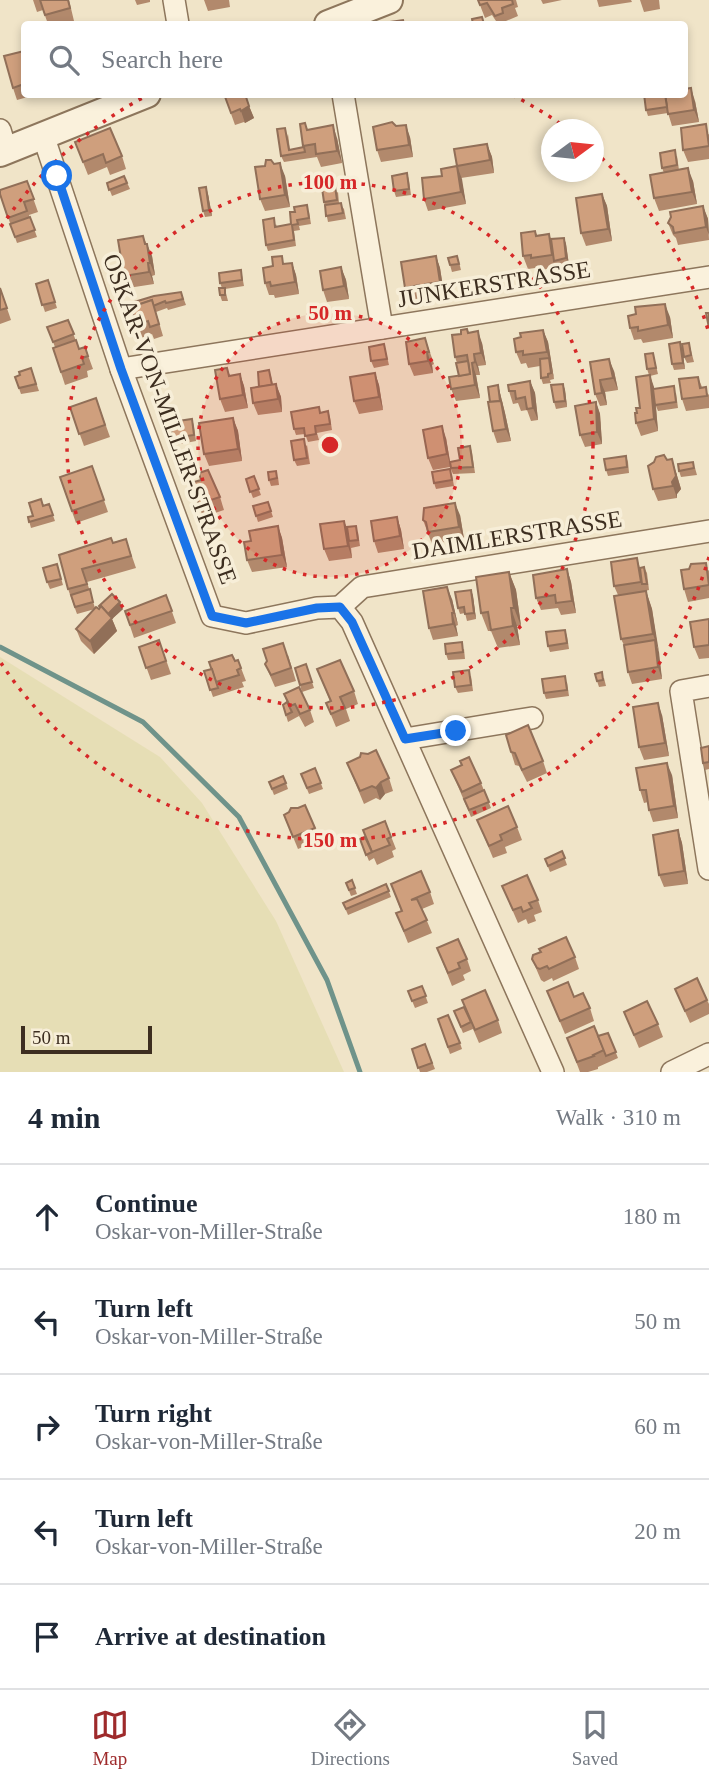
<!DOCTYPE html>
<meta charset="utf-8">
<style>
body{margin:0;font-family:Georgia,serif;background:#f2f2f3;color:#1f2937}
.compass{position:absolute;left:541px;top:119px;width:63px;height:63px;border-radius:50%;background:#fff;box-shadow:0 4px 10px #0003;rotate:75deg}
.scale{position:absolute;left:21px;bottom:18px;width:131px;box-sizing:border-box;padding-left:7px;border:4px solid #3d2e20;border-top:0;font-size:19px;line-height:24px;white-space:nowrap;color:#3d2e20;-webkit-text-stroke:5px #f7eed8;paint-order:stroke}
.stop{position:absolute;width:21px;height:21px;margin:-16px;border:5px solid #1a73e8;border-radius:50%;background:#fff}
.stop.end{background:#1a73e8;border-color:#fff;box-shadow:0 2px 7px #0008}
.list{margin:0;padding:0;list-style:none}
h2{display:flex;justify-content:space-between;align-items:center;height:91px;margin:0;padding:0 28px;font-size:30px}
h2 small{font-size:23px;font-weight:400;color:#747a83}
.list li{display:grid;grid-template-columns:46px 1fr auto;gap:21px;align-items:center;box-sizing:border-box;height:105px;padding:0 28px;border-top:2px solid #e0e1e3}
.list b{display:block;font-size:26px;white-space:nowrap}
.list p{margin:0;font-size:23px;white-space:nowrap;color:#747a83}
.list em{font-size:23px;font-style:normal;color:#747a83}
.icon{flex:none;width:38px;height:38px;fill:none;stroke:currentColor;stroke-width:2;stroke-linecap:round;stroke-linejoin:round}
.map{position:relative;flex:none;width:709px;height:1072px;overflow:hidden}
.search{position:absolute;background:#fff;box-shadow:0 4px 10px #0003;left:21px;right:21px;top:21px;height:77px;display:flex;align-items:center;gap:18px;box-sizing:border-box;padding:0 24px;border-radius:7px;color:#747a83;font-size:26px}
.sheet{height:616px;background:#fff}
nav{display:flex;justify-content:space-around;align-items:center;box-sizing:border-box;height:98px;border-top:2px solid #e0e1e3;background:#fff;font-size:19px;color:#747a83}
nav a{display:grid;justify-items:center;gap:4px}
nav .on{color:#9e2a2b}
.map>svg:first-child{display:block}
</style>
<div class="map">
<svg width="709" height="1072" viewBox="0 0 709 1072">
<rect width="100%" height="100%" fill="#f0e4c8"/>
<!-- farmland -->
<path fill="#e6deb5" d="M0,657L160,757L202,803L276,921L344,1072H0Z"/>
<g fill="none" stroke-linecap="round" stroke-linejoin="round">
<!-- stream -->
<path stroke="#6f938a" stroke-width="5" d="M0,647L143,722L239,817L327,980L360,1072"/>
<!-- minor casing -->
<g stroke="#8d765c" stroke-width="24">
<g id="minor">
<path d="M174,0L178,24"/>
<path d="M343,94L382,328"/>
<path d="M0,130L6,150"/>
<path d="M43,135L121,369L212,616L246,623L317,608L340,607L352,622L553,1072"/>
<path d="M121,369L709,277"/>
<path d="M340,607L362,587L709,531"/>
<path d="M709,686L681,691L709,869"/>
<path d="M405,739L532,718"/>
<path d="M672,1072L709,1054"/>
</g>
</g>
<!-- tertiary casing -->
<g stroke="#8d765c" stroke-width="30">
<g id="tertiary">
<path d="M328,24L389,0"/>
<path d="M0,153L147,94"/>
</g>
</g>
<!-- minor -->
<use href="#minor" stroke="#faf1dc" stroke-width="21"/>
<!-- tertiary -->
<use href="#tertiary" stroke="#faf1dc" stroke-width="26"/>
</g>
<!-- wall -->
<g fill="#b2896c">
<path d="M33,0H69L74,21L61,24H48L43,10L37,12Z"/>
<path d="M135,0H150V2L137,5Z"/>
<path d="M204,0H229L230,7L208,11Z"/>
<path d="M478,0H516L518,7L515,8L518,16L506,21L507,24H498L492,15L485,18Z"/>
<path d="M541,0H562L543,4Z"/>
<path d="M597,0H631L632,2L599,7Z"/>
<path d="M640,0H659L660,9L644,12Z"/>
<path d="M24,51V94H38L17,100L13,88Z"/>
<path d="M684,54L688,78L684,79Z"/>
<path d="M224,94L249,106L254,118L245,123L244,122L235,125Z"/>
<path d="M695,101L699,122L672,126L668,113L648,116L646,110Z"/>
<path d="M308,130L337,138L342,163L321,167L317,157L284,162L281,156L288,134L290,150L304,147Z"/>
<path d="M709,134V159L688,162L683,150Z"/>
<path d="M410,137L413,157L381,162L377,150Z"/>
<path d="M75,142L122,156L126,169L110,175L107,167L88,175Z"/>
<path d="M487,144L492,157L494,173L461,178L466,204L428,211L424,199L442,176Z"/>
<path d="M677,156L679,170L693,181L697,204L659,211L654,198L664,173L662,168Z"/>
<path d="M274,164L285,176L290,207L265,211L260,199L265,166Z"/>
<path d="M407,173L409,180L411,195L396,197L394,191Z"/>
<path d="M124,176L130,189L112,196L107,183Z"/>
<path d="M27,181L38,212L29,215L37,237L17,243L0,194Z"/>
<path d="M338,192L339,203L344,209L346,219L328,222L324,202Z"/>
<path d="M208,194L212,216L205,217L203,211Z"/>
<path d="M602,194L607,206L612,241L586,246L581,233Z"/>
<path d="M703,206L708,219L709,240L678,245L676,238L673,235L668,223L671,217Z"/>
<path d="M309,212L311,224L299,226L300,230L294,231L296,246L268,251L266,245L276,224L277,227L291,224Z"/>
<path d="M535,231L537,235L549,234L551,239L564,238L566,244L569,265L536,271L535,268L528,269L523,256Z"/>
<path d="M143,236L152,256L155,275L152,276L154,284L128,288L124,276Z"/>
<path d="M436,256L440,268L444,294L430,297V301L424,302L422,298L409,300L405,288Z"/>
<path d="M459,262L461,270L452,272L450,265Z"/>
<path d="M292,263L296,275L299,294L275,298L274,295H269L265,283L285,264Z"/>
<path d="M341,267L346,280L349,299L327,302L323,290Z"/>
<path d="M241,270L244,286L225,289L228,301H222L220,295L222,288L220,283Z"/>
<path d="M48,280L57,308L45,312L36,284Z"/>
<path d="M0,288L11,320L0,324Z"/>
<path d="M181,292L186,305L168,310L167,308L156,312L163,336L154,339L152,334L141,338L131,307Z"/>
<path d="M636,314L670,317L673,338L643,343L641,339L634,340L630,328Z"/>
<path d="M68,320L79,349L85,347L93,369L87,371L88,377L65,385L53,348L55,347L47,327Z"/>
<path d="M467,329L469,333L482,343L486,365L478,366L480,375H476L480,398L456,401L451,389L459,376L457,363L455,357L461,334Z"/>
<path d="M543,330L548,342L554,379L550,380L551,383L543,384L541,378L540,366L528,368L526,363L521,364L516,352L521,337Z"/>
<path d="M425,338L434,364L432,365L433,373L414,376L409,364Z"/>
<path d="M689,343L694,362L687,363L684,357Z"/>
<path d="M384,344L389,365L374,368L371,361Z"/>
<path d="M682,348L685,369L674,370L672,364Z"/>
<path d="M653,353L658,374L650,376L654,389L676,393L678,408L658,411L656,406L658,431L641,436L636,423L637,413L640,408L649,375L647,369Z"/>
<path d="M590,362L614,371L618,390L605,392L607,405L600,406L595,394Z"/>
<path d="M31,368L39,391L21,394L15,377L20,375Z"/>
<path d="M227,368L230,376L240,374L244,386L248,408L225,412L220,399Z"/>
<path d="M375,373L379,385L383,410L359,414L354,401Z"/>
<path d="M271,376L273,385L276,384L281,397L282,412L258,415L253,403L259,387Z"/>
<path d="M698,377L702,387L709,395V408L686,411L682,399Z"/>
<path d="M530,381L535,393L538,420L531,421L527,410L521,411L518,403L513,404L509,391Z"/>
<path d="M563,384L565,390L567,407L556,409L554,402Z"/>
<path d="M498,385L505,413L511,441L497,443L493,431L490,402Z"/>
<path d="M96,398L110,437L84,446L70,407Z"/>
<path d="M596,402L600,414L602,444L585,447L580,435Z"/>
<path d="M319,407L321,413L328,411L330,417L332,430L317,433L319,440L308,442L305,434L296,435L294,429Z"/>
<path d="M233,418L238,431L242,461L209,466L204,454Z"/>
<path d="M192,419L194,426L196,441L175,445L172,438Z"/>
<path d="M446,438L450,462L460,460L470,446L472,452L475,473L453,474L450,467L433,470L428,458Z"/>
<path d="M324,443L333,448L334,453L327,454Z"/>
<path d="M307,445L310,464L297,466L294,460Z"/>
<path d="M626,456L628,462L629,473L608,476L606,470Z"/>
<path d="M92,466L108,512L76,523L60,477Z"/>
<path d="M695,468L697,475L681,477L679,471Z"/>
<path d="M676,472L681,489L677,494V498L658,501L653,489Z"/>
<path d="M452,475L454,486L436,489L434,483Z"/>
<path d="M254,476L261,495L253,498L246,479Z"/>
<path d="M278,477L279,485L271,486L269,480Z"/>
<path d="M201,480L220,497L224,510L203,517L191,483Z"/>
<path d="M268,502L273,517L258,522L253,506Z"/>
<path d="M49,504L55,521L31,528L28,517L33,516L44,506Z"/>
<path d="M460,515L464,539L432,544L423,520Z"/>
<path d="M397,517L401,530L404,549L378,553L374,541Z"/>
<path d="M278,526L282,538L287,567L252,572L247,560L251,541Z"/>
<path d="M347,527L358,532L360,546L351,548V547L352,558L329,561L324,549Z"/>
<path d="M126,539L136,568L87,582L95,608L123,609L112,619L117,631L94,654L81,641L76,629L95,609L77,614L68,589L59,555Z"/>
<path d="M637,558L640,568L644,567L647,573L649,590L645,591H646L652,609L662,679L632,684L628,672L624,645L621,639L618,595L614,586Z"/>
<path d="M57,564L63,585L50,589L47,582Z"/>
<path d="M567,569L571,582L576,613L561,615L558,608L541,610L536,598Z"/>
<path d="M709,570V598L688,602L684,589Z"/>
<path d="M509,572L516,590L521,626H517L520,645L498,648L491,631H488L481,613Z"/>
<path d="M471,590L473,596L476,619L467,621L465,613L460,614L458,608Z"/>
<path d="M166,595L176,623L134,638L125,611Z"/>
<path d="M452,599L458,625L456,626L458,636L433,640L429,628Z"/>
<path d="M709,619V658L699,659L694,647Z"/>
<path d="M565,630L567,636L569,649L550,652L548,646Z"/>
<path d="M159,640L171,674L151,680L139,647Z"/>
<path d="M464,649L465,659L448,660L446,654Z"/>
<path d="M288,655L296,681L275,687L265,664Z"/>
<path d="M238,660L246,681L242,682L244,687L213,697L204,671Z"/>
<path d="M306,664L314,688L302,692L295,668Z"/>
<path d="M317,669L354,691L358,704L346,709L350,721L336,727L326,703L330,701Z"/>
<path d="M471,676L473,691L458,693L455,687Z"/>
<path d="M604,678L606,686L599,687L597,681Z"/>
<path d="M567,682L569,696L546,699L544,693Z"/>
<path d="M284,694L310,710L314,722L305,727L299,716L288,722L283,705L287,703Z"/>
<path d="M662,715L669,756L644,760L639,747Z"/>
<path d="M709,746V769L705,770L703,763Z"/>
<path d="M511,752L543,761L547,773L527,782L519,766L515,765Z"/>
<path d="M347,763L389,778L393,791L385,794L380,800L376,798L364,804Z"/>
<path d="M315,768L323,789L309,794L301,774Z"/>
<path d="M451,770L481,783L491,808L471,817Z"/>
<path d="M672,775L678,818L653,822L649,810L648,802L644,803L640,790Z"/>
<path d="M269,782L286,783L288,789L274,795Z"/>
<path d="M284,815L315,828L319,840L298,849Z"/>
<path d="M477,820L517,827L522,840L505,847L507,853L493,858Z"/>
<path d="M385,821L396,849L392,851L394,857L377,865L374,858L369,861L360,839L365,837Z"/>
<path d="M678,830L682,843L688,884L664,887L659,875Z"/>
<path d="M562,851L567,865L550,872L545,859Z"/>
<path d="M352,880L357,894L351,896L346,883Z"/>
<path d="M386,884L391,897L348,915L343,903Z"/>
<path d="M391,884L430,892L434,904L422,909L432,933L408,943L396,913L401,911Z"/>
<path d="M502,886L538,900L542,912L534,915L536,921L528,924L526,919L518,923Z"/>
<path d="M437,948L467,959L471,971L463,975L465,980L452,986Z"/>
<path d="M540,952L575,957L579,969L553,981L552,978L544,982L541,980L532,959Z"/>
<path d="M422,986L428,1003L415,1008L408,991Z"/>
<path d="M675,989L707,1000L709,1004V1014L690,1023Z"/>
<path d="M547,991L574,997L590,1008L594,1021L565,1034Z"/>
<path d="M454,1011L498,1020L502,1033L479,1043L473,1029L463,1033Z"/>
<path d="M624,1012L658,1024L663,1037L639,1048Z"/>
<path d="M438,1019L460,1043L462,1049L450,1054Z"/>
<path d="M608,1033L618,1058L598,1067V1069L588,1072H580L567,1038L598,1036Z"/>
<path d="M425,1044L435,1069L427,1072H420L412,1049Z"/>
</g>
<!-- shaded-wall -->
<g fill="#916f58">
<path d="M684,54L688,78L684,67Z"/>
<path d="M691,88L695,101L699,122L694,110Z"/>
<path d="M249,106L254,118L245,123L241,111Z"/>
<path d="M333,125L337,138L342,163L337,151Z"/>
<path d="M406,125L410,137L413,157L409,145Z"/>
<path d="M487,144L492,157L494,173L490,160Z"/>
<path d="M280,163L285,176L290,207L285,195Z"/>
<path d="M457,166L462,179L466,204L461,192Z"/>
<path d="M688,168L693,181L697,204L692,192Z"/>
<path d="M206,187L208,194L212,216L209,210Z"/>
<path d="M602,194L607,206L612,241L608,229Z"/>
<path d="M703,206L708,219L709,235L706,227Z"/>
<path d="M564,238L566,244L569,265L566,258Z"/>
<path d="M147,244L152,256L155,275L150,263Z"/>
<path d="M436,256L440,268L444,294L440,282Z"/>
<path d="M148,263L152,276L154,284L149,272Z"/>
<path d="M292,263L296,275L299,294L295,282Z"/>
<path d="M341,267L346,280L349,299L344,286Z"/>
<path d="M665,304L670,317L673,338L668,325Z"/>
<path d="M543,330L548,342L554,379L547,352Z"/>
<path d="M478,331L482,343L486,365L481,353Z"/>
<path d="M680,342L682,348L685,369L683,363Z"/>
<path d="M427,352L432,365L433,373L428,361Z"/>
<path d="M474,354L478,366L480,375L475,362Z"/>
<path d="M609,359L614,371L618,390L613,378Z"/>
<path d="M472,363L476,375L480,398L475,385Z"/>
<path d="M375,373L379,385L383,410L379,397Z"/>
<path d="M240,374L244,386L248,408L243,395Z"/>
<path d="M650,375L654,387L658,431L654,419Z"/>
<path d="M600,380L605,392L607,405L602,393Z"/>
<path d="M530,381L535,393L538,420L533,408Z"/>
<path d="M276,384L281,397L282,412L278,399Z"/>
<path d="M563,384L565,390L567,407L565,401Z"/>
<path d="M498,385L505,413L511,441L506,429L501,407Z"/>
<path d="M596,402L600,414L602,444L597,432Z"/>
<path d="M233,418L238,431L242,461L238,449Z"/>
<path d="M442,426L446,438L451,467L447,454Z"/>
<path d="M672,459L681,489L677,494V498L673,486Z"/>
<path d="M455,503L460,515L464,539L459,527Z"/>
<path d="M397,517L401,530L404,549L400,536Z"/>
<path d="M344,521L349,533V541L352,558L348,546Z"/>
<path d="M278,526L282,538L287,567L282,555Z"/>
<path d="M567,569L571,582L576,613L572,601Z"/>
<path d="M509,572L516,590L521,626L514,608Z"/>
<path d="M447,587L452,599L458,625L454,613Z"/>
<path d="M471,590L473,596L476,619L474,613Z"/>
<path d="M646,591L652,609L659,652L653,634Z"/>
<path d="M120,602L123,609L112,619L117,631L94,654L90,641L108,615Z"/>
<path d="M511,608L517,626L520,645L513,626Z"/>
<path d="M452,613L456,626L458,636L453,624Z"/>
<path d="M655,640L659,652L662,679L658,667Z"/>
<path d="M658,703L662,715L669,756L665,743Z"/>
<path d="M667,763L672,775L678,818L674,806Z"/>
<path d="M381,782L385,794L380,800L376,788Z"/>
<path d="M678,830L682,843L688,884L684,871Z"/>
</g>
<!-- building -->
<g fill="#cf9f7d" stroke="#916f58" stroke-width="2">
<path d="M40,0H68L70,8L45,15Z"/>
<path d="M478,0H512L513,4L502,8L503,13L495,16L487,3L480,5Z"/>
<path d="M482,17L484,24H473L472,19Z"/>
<path d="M403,20L404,24H382V23Z"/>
<path d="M24,51V84L13,88L4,56Z"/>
<path d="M691,88L694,110L668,114L665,94H684V89Z"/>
<path d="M224,94H245L249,106L241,111L240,109L231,113Z"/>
<path d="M644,94H665L667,107L646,110Z"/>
<path d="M392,122L396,126L406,125L409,145L377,150L373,127Z"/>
<path d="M305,123L307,130L333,125L337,151L316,154L315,144L303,146L300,124Z"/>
<path d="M706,124L709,146L683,150L681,128Z"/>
<path d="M110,128L122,156L106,163L103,154L83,162L75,142Z"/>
<path d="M285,128L289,150L304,147L305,152L281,156L277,129Z"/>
<path d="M487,144L490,160L457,166L454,149Z"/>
<path d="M675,150L677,165L662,168L660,153Z"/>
<path d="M266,160H271L274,164L280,163L285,195L260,199L255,167L265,166Z"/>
<path d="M457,166L461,192L424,199L422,178L442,176L441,169Z"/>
<path d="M688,168L692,192L654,198L650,175Z"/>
<path d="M407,173L409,189L394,191L392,176Z"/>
<path d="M124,176L127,183L109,190L107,183Z"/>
<path d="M27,181L34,199L24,202L27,211L8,218L0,194V190Z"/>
<path d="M335,186L337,200L324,202L322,188Z"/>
<path d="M206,187L209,210L203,211L199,188Z"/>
<path d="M602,194L608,229L581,233L576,198Z"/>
<path d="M341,203L343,213L326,216L325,205Z"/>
<path d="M307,205L309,218L297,220L298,224L292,225L294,240L266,245L263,220L274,218L275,227L291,224L290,212H295L294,207Z"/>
<path d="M703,206L706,227L674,233L673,227L668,223L671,217L670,212Z"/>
<path d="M30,217L35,230L15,237L10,224Z"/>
<path d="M535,231L536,236L549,234L552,255L531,258V255L523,256L521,233Z"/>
<path d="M143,236L145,244H147L150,263H148L149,272L124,276L118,240Z"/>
<path d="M564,238L566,258L554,261L551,239Z"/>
<path d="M282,256L283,264L292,263L295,282L271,286L270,282L265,283L263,268L273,266L272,257Z"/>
<path d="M436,256L440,282L425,284L426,289L419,290V285L405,288L401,262Z"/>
<path d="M457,256L459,264L450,265L448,258Z"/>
<path d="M341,267L344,286L323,290L320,271Z"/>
<path d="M241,270L242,280L220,283L219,273Z"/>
<path d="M48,280L55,302L42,305L36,284Z"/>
<path d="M0,288L7,308L0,310Z"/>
<path d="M219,288H225V295H220Z"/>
<path d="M181,292L183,299L166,303L165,301L153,306L152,300L132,307L131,303L154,296Z"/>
<path d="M152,300L159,324L150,327L148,321L137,325L131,307Z"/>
<path d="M665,304L668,325L638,331V327L630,328L628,316L636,314L635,307Z"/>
<path d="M706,313H709V328Z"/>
<path d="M68,320L74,334L53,342L47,327Z"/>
<path d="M467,329L468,333L478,331L481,353L474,354L475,362L472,363L475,385L451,389L449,377L470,374L467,355L455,357L452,335L461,334V330Z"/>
<path d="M543,330L547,352L523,355V351L516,352L514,339L521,337L520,333Z"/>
<path d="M425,338L429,352H427L428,361L409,364L406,342Z"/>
<path d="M76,340L79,349L85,347L88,356L82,358L84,364L61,372L53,348Z"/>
<path d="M680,342L683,363L672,364L669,344Z"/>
<path d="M689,343L691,355L684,357L682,344Z"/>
<path d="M384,344L387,359L371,361L369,347Z"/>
<path d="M653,353L656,368L647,369L645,354Z"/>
<path d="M549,358L551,373L548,374V377L541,378L540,359Z"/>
<path d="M609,359L613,378L600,380L602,393L595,394L590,362Z"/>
<path d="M468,361L470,374L459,376L456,363Z"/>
<path d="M31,368L36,384L19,388L15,377L20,375L19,372Z"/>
<path d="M227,368L229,376L240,374L243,395L220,399L215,370Z"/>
<path d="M269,370L272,385L259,387L258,372Z"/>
<path d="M375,373L379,397L354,401L350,377Z"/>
<path d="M650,375L654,419L636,423L635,413H637L636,408H640L636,377Z"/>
<path d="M698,377L700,388L706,387L707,396L682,399L679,379Z"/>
<path d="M530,381L533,408L527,409L525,397L516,399L515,391H509L508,385Z"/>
<path d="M276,384L278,399L253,403L251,388Z"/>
<path d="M563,384L565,401L554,402L551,385Z"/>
<path d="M498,385L500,401L490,402L488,387Z"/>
<path d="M674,386L676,402L655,405L653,389Z"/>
<path d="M96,398L105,425L79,434L70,407Z"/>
<path d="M501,401L506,429L493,431L488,402Z"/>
<path d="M596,402L597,432L580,435L575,406Z"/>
<path d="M319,407L320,413L328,411L330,424L315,426L316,434L305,436L304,428L294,429L291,412Z"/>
<path d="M233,418L238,449L204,454L199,423Z"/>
<path d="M192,419L194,435L172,438L171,422Z"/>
<path d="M442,426L447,454L428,458L423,430Z"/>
<path d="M304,439L307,458L294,460L291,441Z"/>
<path d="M331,442V447L324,448V443Z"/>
<path d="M470,446L473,467L451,468L450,462L460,460L458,448Z"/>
<path d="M664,455L667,460L672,459L676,476L672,482L673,486L653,489L648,466L654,462L656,457Z"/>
<path d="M626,456L627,467L606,470L604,459Z"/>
<path d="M693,462L694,468L679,471L678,464Z"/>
<path d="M92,466L104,500L72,511L60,477Z"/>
<path d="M450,469L452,480L434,483L432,472Z"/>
<path d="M208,470L220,497L199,504L191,483L201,480L199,473Z"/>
<path d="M276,471L277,478L269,480L268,472Z"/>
<path d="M254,476L259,489L250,492L246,479Z"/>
<path d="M41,499L43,506L49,504L53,515L29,522L28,517L33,516L29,503Z"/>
<path d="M268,502L271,511L256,516L253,506Z"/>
<path d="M455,503L459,527L428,532L426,522L423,520L424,508Z"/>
<path d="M397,517L400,536L374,541L371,521Z"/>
<path d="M344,521L348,546L324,549L320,524Z"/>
<path d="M278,526L282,555L247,560L244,542L251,541L249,531Z"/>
<path d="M356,526L358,540L349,541L347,527Z"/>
<path d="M111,538L113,543L126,539L131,556L82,569L87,584L68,589L59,555Z"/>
<path d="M637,558L641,582L614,586L611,562Z"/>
<path d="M706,563L709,585L684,589L681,570L689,569L691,564Z"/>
<path d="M57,564L61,579L47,582L43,568Z"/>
<path d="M644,567L647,584H642L640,568Z"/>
<path d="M567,569L572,601L556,603L555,595L536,598L533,575Z"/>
<path d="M509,572L514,608H511L513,626L491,630L488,612L481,613L476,577Z"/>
<path d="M447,587L454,613H452L453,624L429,628L423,591Z"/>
<path d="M90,589L93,602L75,607L71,595Z"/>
<path d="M471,590L474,613L465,614L464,607L458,608L455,592Z"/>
<path d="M646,591L653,634L621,639L614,596Z"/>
<path d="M112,594L120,602L108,614L101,606L100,607L99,606Z"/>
<path d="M166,595L172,611L130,625L125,611Z"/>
<path d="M101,606L112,618L90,641L76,629L96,607L99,609Z"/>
<path d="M709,619V645L694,647L690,622Z"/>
<path d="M565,630L567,643L548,646L546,632Z"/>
<path d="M159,640L166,661L146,668L139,647Z"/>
<path d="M655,640L658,667L628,672L624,645Z"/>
<path d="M462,642L463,652L446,654L445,644Z"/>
<path d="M283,643L291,668L271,675L265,664L267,661L263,649Z"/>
<path d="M232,655L235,661L238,660L241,668L237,670L239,675L216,682L209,662Z"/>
<path d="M340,660L354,691L340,697L345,708L331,714L326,703L331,701L317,669Z"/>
<path d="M306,664L312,682L300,685L295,668Z"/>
<path d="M212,669L218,688L210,690L204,671Z"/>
<path d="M469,670L471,685L455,687L453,672Z"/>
<path d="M602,672L603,680L597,681L595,674Z"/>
<path d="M565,676L567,690L544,693L542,679Z"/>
<path d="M299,687L310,710L300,714L295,704L290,706L284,694Z"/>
<path d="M287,702L292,712L286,715L283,705Z"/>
<path d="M658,703L665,743L639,747L633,707Z"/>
<path d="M528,725L543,761L522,770L515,753L511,752L506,735Z"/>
<path d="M709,746V762L703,763L701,748Z"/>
<path d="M376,750L389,778L381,782L376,788L372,786L360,791L347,763L360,757L361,753L368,754Z"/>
<path d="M469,757L481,783L462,792L451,770L462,765L460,761Z"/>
<path d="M667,763L674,806L649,810L646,790H640L636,768Z"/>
<path d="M315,768L321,783L307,788L301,774Z"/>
<path d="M283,776L286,783L272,789L269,782Z"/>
<path d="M484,790L489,802L469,810L464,799Z"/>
<path d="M305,805L315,828L293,837L284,815L289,812L291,808H298Z"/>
<path d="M508,806L517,827L500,835L502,840L489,846L477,820Z"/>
<path d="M385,821L391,837L387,839L390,845L372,852L363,830Z"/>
<path d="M678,830L684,871L659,875L653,835Z"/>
<path d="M365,837L372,852L366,855L360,839Z"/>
<path d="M562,851L565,858L548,866L545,859Z"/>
<path d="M421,871L430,892L411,900L417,899L427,920L404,931L396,913L402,911L391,884Z"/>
<path d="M527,875L538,900L529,903L532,908L523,912L521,907L513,910L502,886Z"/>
<path d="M352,880L355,888L349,890L346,883Z"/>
<path d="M386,884L389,891L346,909L343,903Z"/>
<path d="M566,937L575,957L549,969L547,966L540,969L537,968L532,959L533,955L541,952L539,949Z"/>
<path d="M458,939L467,959L458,963L460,968L448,973L437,948Z"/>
<path d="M697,978L707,1000L685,1011L675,989Z"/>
<path d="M568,982L574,997L583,993L590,1008L560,1021L547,991Z"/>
<path d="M422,986L426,996L412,1001L408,991Z"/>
<path d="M485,990L498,1020L475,1030L462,1000Z"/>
<path d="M647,1001L658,1024L634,1035L624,1012Z"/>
<path d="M464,1007L471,1022L461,1027L454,1011Z"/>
<path d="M448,1015L460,1043L448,1047L438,1019Z"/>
<path d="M594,1026L604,1050L593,1055L594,1056L577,1062L567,1038Z"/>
<path d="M608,1033L616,1052L606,1056L598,1036Z"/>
<path d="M425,1044L432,1063L418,1068L412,1049Z"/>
</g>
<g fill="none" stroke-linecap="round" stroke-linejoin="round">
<!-- route -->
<path stroke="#1a73e8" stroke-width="9" d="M57,176L121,369L212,616L246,623L317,608L340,607L352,622L405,739L456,731"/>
</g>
<!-- distance rings -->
<circle cx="330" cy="445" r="132" fill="#d62828" fill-opacity=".12"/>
<g fill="none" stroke="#d62828" stroke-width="3.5" stroke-dasharray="3.5 7">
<circle cx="330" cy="445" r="132"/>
<circle cx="330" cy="445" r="263"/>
<path d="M709 557A395 395 0 0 1 1 663M1 227A395 395 0 0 1 148 95M512 95A395 395 0 0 1 565 127M594 151A395 395 0 0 1 709 333"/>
</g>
<g text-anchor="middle" stroke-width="7" stroke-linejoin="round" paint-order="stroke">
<!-- street labels -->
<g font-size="24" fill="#3d2e20" stroke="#f7eed8">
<text transform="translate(494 284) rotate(-9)" y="8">JUNKERSTRASSE</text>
<text transform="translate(170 419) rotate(70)" y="8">OSKAR-VON-MILLER-STRASSE</text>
<text transform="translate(517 535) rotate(-9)" y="8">DAIMLERSTRASSE</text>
</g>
</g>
<circle cx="330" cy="445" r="10" fill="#d62828" stroke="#f7eed8" stroke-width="3.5"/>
<g font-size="21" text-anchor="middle" font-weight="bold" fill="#d62828" stroke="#f7eed8" stroke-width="7" stroke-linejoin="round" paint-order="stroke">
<text x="330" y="189">100 m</text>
<text x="330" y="320">50 m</text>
<text x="330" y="847">150 m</text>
</g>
</svg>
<svg class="compass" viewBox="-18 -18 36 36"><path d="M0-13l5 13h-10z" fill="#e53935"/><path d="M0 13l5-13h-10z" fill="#747a83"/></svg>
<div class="scale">50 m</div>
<div class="stop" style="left:57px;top:176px"></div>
<div class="stop end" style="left:456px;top:731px"></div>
<div class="search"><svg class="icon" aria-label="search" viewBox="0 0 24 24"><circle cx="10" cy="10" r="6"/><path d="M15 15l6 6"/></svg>Search here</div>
</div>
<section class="sheet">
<h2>4 min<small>Walk · 310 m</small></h2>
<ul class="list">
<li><svg class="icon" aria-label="ahead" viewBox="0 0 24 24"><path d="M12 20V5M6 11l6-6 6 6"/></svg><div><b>Continue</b><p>Oskar-von-Miller-Straße</p></div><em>180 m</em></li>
<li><svg class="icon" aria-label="left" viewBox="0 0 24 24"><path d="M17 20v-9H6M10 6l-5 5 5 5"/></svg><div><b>Turn left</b><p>Oskar-von-Miller-Straße</p></div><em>50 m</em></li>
<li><svg class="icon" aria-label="right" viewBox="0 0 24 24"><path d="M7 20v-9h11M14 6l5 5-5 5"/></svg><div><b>Turn right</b><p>Oskar-von-Miller-Straße</p></div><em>60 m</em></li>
<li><svg class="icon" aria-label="left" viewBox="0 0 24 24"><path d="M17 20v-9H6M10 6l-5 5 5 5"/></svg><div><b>Turn left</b><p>Oskar-von-Miller-Straße</p></div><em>20 m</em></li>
<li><svg class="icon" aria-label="arrive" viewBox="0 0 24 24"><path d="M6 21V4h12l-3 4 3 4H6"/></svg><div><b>Arrive at destination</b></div></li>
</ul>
</section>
<nav>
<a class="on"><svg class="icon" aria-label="map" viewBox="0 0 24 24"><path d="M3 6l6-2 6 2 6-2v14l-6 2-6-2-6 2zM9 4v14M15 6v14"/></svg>Map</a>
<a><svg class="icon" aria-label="directions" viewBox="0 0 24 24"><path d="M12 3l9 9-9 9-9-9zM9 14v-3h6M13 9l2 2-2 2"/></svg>Directions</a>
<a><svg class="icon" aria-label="saved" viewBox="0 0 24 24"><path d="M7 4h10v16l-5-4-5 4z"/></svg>Saved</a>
</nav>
